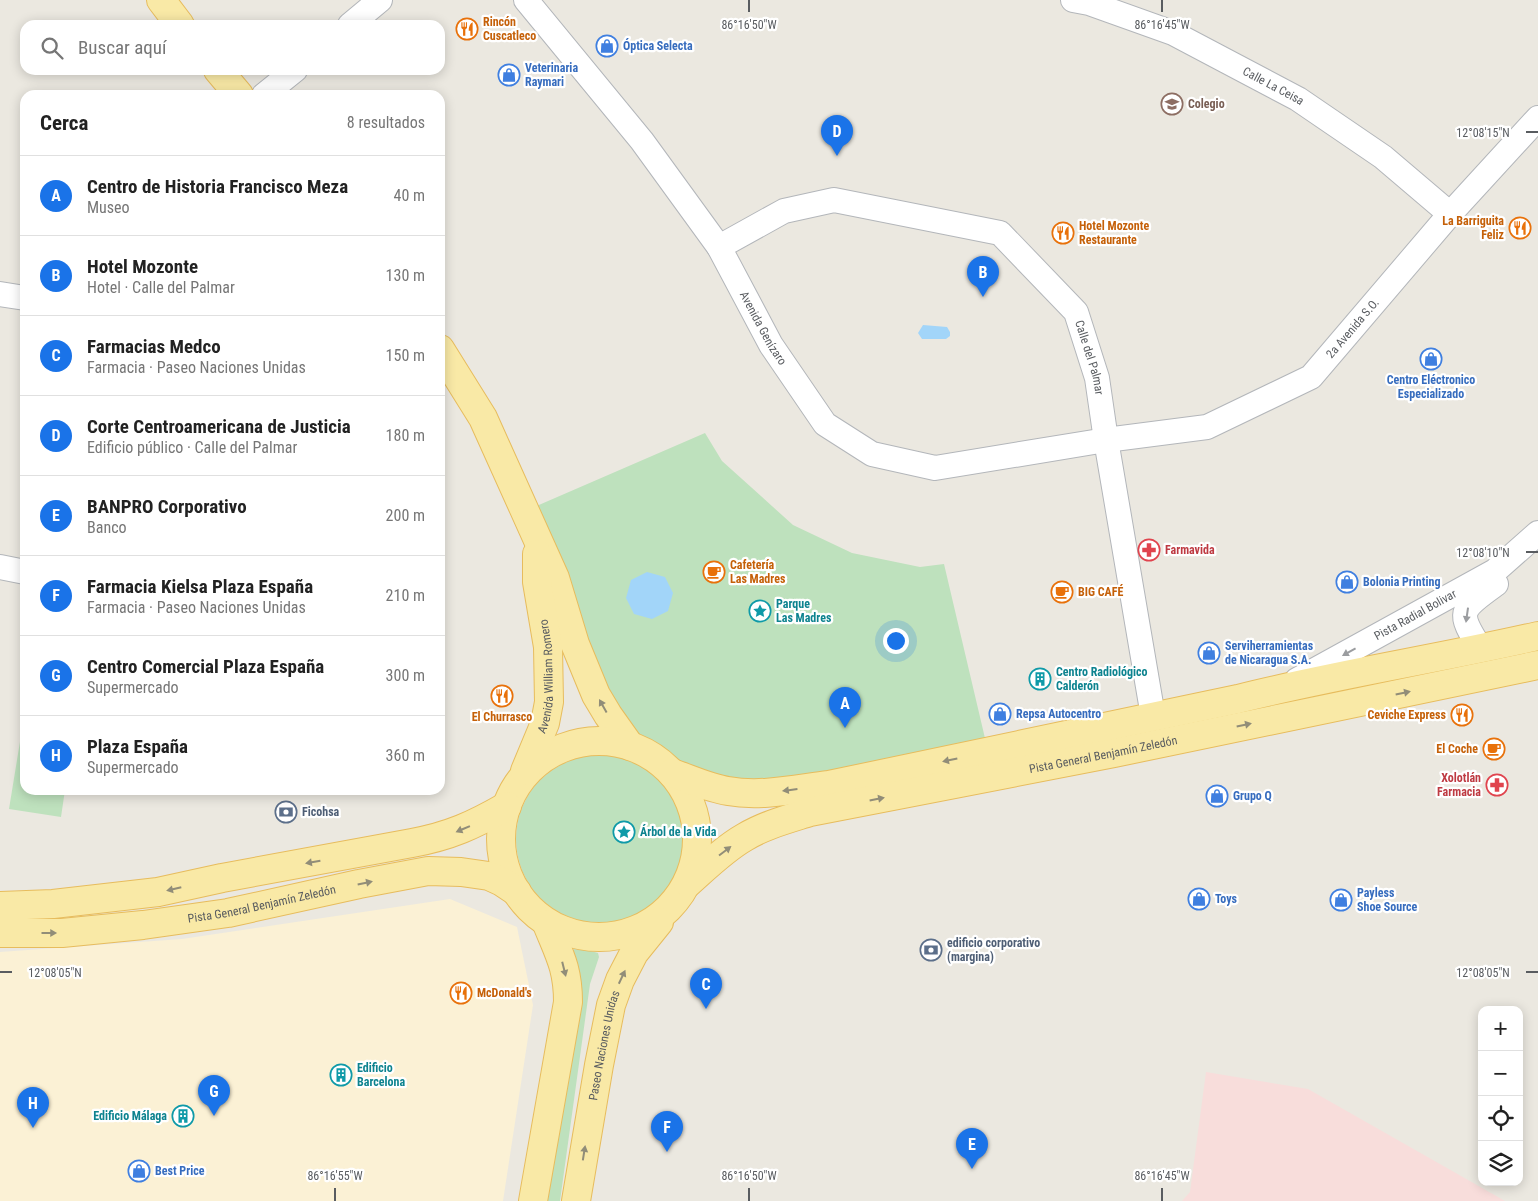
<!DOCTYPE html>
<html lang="es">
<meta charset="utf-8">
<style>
body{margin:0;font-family:"Roboto Condensed",sans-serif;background:#f2f2f2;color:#222}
.controls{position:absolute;right:15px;bottom:15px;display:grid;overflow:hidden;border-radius:10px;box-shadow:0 2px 12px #0003}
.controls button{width:45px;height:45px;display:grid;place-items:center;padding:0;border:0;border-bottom:1px solid #e0e0e0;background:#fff;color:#222;font:25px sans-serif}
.you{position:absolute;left:895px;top:640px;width:18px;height:18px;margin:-12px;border:4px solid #fff;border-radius:50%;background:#1a73e8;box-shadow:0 0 0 8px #1a73e833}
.badge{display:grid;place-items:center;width:32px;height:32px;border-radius:50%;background:#1a73e8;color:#fff;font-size:16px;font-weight:700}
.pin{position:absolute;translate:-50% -41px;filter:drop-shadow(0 1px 2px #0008)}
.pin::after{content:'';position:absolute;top:26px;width:18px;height:15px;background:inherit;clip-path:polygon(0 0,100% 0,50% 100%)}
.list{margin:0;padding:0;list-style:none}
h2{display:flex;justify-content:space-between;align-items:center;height:65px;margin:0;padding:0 20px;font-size:21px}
h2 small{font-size:16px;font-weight:400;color:#767676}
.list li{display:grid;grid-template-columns:32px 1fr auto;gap:15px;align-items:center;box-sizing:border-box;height:80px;padding:0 20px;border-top:1px solid #e0e0e0}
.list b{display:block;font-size:19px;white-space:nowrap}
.list p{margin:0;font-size:16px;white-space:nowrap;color:#767676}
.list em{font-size:16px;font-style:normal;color:#767676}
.icon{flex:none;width:28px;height:28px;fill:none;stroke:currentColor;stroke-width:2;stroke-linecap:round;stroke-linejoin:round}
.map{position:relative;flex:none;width:1538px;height:1201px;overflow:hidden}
.search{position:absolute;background:#fff;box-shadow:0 2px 12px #0003;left:20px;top:20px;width:425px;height:55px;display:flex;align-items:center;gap:12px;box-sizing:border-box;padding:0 18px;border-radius:15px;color:#767676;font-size:19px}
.panel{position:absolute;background:#fff;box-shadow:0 2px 12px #0003;left:20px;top:90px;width:425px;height:705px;border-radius:15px}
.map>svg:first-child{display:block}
</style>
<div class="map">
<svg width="1538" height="1201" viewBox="0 0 1538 1201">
<rect width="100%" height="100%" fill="#ebe8e0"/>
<!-- commercial -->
<path fill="#fbf1d5" d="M450,899L517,927L533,1005L503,1201H0V952L182,939Z"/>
<!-- medical -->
<path fill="#f8dddb" d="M1206,1072L1308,1089L1505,1201H1182L1190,1192Z"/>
<!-- green -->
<g fill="#bee1bd">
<path d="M705,433L722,461L793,525L852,553L920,567L944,564L988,751L765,793L672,773L653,757L630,746L525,511Z"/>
<path d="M25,711V790H65L61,817L9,809Z"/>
<circle cx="600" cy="839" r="84"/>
<path d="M574,949L591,951L598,953L599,957L590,984L560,1201H547L553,1160L572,952Z"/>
</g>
<!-- water -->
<g fill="#a2d5f9">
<path d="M923,325L947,327L950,332V336L946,339H922L918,333Z"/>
<path d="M647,572L665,577L673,593L668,611L652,619L634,614L626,598L631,580Z"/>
</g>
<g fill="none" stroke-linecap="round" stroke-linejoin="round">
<!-- minor casing -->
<g stroke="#b3b6ba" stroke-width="26">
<g id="minor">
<path id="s1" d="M526,0L642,141L719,247L771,345L825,424L872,454L935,468L1106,440L1207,427L1311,377L1450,214L1538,118"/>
<path id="s2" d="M1073,0L1089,3L1173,33L1298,99L1383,157L1450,214"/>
<path d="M350,25L380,0"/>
<path d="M264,95L295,70"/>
<path id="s3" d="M719,247L784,211L834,200L1000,233L1076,312L1097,378L1106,440L1153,716"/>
<path d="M0,294L25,298"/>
<path d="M0,567L25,572"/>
<path d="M1481,649C1456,611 1460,610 1496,584"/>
<path id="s4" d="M1297,680L1495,571L1538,533"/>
</g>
</g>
<!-- major casing -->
<g stroke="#e7bc5d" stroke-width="30">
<g id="major">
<path d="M161,0L180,25"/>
<path d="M218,70L239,95"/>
<path d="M440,349L483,418L555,578L575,644L596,695L608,715L630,746"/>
<circle cx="599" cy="839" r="98"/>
<path id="s5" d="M525,771L545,723L549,702L548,647L537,582V554"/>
<path d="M672,773C690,779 709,788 728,791C761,797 796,789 829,785L1238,699C1337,674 1438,659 1538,636"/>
<path id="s6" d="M688,883C706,867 724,849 745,837C765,825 788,819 810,812L1114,753L1538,665"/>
<path d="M0,906L53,904L158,892L222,878L412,843C450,836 474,825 507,806"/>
<path id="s7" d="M0,933H62L143,925L228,913L359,884L428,871L461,872L489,876L502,882L517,892"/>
<path d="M533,1201L568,1002C568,968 559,954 547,924"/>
<path id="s8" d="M576,1201L599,1065L611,1005L620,980L634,953L659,922"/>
</g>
</g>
<!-- minor -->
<use href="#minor" stroke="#fff" stroke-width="24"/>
<!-- major -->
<use href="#major" stroke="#f9e9a6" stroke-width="28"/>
</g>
<!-- one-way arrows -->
<defs><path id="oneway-solid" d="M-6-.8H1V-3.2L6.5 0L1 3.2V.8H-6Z" transform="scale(1.25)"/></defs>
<g fill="#9b9da0">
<use href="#oneway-solid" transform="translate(1467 615) rotate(98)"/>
<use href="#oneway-solid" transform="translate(1349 652) rotate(151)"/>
</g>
<g fill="#918d78">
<use href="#oneway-solid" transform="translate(1403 693) rotate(-12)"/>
<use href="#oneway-solid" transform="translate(603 706) rotate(-119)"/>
<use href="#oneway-solid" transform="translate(1244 725) rotate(-12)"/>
<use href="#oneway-solid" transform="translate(950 760) rotate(168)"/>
<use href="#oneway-solid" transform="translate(790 790) rotate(173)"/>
<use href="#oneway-solid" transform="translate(877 799) rotate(-11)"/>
<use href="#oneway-solid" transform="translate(463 829) rotate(157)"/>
<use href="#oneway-solid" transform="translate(725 851) rotate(-37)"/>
<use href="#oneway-solid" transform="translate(313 862) rotate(170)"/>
<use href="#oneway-solid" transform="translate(365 883) rotate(-12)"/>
<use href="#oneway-solid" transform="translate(174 889) rotate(167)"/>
<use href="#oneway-solid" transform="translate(49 933)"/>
<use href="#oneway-solid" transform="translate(564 969) rotate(76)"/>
<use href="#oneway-solid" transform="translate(622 977) rotate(-65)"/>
<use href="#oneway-solid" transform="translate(584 1153) rotate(-81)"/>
</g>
<!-- ticks -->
<path fill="none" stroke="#595c60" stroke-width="2" d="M749,0V12M1162,0V12M1526,132H1538M1526,552H1538M0,972H12M1526,972H1538M335,1188V1201M749,1188V1201M1162,1188V1201"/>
<!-- icons -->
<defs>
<g id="restaurant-ring" transform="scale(1.125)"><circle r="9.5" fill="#fff" stroke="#e8710a" stroke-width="1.5"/><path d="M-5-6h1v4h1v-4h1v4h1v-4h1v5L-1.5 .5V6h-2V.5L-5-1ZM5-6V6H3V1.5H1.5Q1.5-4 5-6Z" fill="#e8710a"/></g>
<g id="shop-ring" transform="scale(1.125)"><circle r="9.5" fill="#fff" stroke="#3f7fe0" stroke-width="1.5"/><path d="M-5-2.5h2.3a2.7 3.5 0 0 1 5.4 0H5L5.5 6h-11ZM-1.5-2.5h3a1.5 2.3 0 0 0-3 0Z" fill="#3f7fe0"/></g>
<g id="school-ring" transform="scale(1.125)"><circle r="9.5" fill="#fff" stroke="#8d6e63" stroke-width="1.5"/><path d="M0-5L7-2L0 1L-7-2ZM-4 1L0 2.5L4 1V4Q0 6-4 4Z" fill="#8d6e63"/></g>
<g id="pharmacy-ring" transform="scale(1.125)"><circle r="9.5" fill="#fff" stroke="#e0444e" stroke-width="1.5"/><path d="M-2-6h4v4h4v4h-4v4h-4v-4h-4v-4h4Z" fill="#e0444e"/></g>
<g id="cafe-ring" transform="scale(1.125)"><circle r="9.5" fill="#fff" stroke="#e8710a" stroke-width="1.5"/><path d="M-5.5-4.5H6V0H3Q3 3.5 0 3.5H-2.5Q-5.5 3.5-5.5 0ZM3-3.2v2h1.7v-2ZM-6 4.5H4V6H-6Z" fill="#e8710a"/></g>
<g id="sight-ring" transform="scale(1.125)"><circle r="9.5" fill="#fff" stroke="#0f9aa8" stroke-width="1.5"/><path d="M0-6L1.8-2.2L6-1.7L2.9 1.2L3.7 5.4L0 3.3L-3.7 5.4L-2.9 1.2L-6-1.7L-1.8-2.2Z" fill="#0f9aa8"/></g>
<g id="building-ring" transform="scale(1.125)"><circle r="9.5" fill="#fff" stroke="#0f9aa8" stroke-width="1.5"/><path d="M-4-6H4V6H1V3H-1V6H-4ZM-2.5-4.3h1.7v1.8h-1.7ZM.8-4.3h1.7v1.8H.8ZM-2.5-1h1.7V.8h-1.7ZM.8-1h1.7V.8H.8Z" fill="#0f9aa8"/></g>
<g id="bank-ring" transform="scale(1.125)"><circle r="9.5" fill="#fff" stroke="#5c6f8a" stroke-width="1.5"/><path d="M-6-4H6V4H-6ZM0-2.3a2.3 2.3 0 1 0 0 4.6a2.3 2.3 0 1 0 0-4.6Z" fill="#5c6f8a"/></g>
</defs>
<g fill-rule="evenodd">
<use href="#restaurant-ring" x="467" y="29"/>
<use href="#shop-ring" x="607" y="46"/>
<use href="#shop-ring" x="509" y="75"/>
<use href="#school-ring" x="1172" y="104"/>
<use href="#restaurant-ring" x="1520" y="228"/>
<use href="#restaurant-ring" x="1063" y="233"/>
<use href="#shop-ring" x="1431" y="359"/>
<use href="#pharmacy-ring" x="1149" y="550"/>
<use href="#cafe-ring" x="714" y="572"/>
<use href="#shop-ring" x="1347" y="582"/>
<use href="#cafe-ring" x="1062" y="592"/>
<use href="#sight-ring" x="760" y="611"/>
<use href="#shop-ring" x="1209" y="653"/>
<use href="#building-ring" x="1040" y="679"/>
<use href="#restaurant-ring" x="502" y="696"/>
<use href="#shop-ring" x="1000" y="714"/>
<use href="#restaurant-ring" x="1462" y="715"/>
<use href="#cafe-ring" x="1494" y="749"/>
<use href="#pharmacy-ring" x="1497" y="785"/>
<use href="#shop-ring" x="1217" y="796"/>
<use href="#bank-ring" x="286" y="812"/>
<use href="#sight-ring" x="624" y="832"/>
<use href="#shop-ring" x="1199" y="899"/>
<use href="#shop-ring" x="1341" y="900"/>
<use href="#bank-ring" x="931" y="950"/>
<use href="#restaurant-ring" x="461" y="993"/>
<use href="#building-ring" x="341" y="1075"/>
<use href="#building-ring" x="183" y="1116"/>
<use href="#shop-ring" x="139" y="1171"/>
</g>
<g text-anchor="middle" stroke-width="4.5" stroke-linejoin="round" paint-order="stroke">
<!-- food labels -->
<g font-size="12" font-weight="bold" fill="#c56008" stroke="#fff" text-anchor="start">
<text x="483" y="26">Rincón<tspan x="483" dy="14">Cuscatleco</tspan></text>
<text x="1504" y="225" text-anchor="end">La Barriguita<tspan x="1504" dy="14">Feliz</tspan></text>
<text x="1079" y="230">Hotel Mozonte<tspan x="1079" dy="14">Restaurante</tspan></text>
<text x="730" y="569">Cafetería<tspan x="730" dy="14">Las Madres</tspan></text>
<text x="1078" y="596">BIG CAFÉ</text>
<text x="1446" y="719" text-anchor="end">Ceviche Express</text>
<text x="502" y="721" text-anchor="middle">El Churrasco</text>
<text x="1478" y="753" text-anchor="end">El Coche</text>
<text x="477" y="997">McDonald's</text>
</g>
<!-- shop labels -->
<g font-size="12" font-weight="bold" fill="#366cbe" stroke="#fff" text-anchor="start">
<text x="623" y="50">Óptica Selecta</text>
<text x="525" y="72">Veterinaria<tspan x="525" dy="14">Raymari</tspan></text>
<text x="1431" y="384" text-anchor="middle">Centro Eléctronico<tspan x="1431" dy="14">Especializado</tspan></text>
<text x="1363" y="586">Bolonia Printing</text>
<text x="1225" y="650">Serviherramientas<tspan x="1225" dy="14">de Nicaragua S.A.</tspan></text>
<text x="1016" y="718">Repsa Autocentro</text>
<text x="1233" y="800">Grupo Q</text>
<text x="1357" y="897">Payless<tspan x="1357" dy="14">Shoe Source</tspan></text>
<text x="1215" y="903">Toys</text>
<text x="155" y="1175">Best Price</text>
</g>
<!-- street labels -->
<g font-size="12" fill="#595c60" stroke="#fff">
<text dy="4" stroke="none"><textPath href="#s2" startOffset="219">Calle La Ceisa</textPath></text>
<text dy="4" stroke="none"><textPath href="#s1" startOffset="406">Avenida Genízaro</textPath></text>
<text dy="4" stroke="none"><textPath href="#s1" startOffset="1095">2a Avenida S.O.</textPath></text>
<text dy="4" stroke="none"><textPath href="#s3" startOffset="452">Calle del Palmar</textPath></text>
<text dy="4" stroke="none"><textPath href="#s4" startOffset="135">Pista Radial Bolivar</textPath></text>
<text dy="4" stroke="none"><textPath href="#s5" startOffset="99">Avenida William Romero</textPath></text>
<text dy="4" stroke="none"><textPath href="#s6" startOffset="442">Pista General Benjamín Zeledón</textPath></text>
<text dy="4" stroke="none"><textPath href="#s7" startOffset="264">Pista General Benjamín Zeledón</textPath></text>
<text dy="4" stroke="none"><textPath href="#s8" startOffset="158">Paseo Naciones Unidas</textPath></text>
</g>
<!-- education labels -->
<g font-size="12" font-weight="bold" fill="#785e54" stroke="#fff" text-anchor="start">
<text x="1188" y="108">Colegio</text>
</g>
<!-- health labels -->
<g font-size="12" font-weight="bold" fill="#be3a42" stroke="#fff" text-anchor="start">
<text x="1165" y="554">Farmavida</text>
<text x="1481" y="782" text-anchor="end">Xolotlán<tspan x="1481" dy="14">Farmacia</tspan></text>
</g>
<!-- culture labels -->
<g font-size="12" font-weight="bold" fill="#0d838f" stroke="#fff" text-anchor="start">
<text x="776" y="608">Parque<tspan x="776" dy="14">Las Madres</tspan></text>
<text x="1056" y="676">Centro Radiológico<tspan x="1056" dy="14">Calderón</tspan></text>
<text x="640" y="836">Árbol de la Vida</text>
<text x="357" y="1072">Edificio<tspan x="357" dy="14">Barcelona</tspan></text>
<text x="167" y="1120" text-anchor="end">Edificio Málaga</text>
</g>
<!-- service labels -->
<g font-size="12" font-weight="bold" fill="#4e5e75" stroke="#fff" text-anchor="start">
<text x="302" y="816">Ficohsa</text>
<text x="947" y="947">edificio corporativo<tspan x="947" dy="14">(margina)</tspan></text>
</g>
</g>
<g font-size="12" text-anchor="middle" fill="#595c60" stroke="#fff" stroke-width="4.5" stroke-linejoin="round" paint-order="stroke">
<text x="749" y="29">86°16'50"W</text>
<text x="1162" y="29">86°16'45"W</text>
<text x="1483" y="137">12°08'15"N</text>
<text x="1483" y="557">12°08'10"N</text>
<text x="55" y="977">12°08'05"N</text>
<text x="1483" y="977">12°08'05"N</text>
<text x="335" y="1180">86°16'55"W</text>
<text x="749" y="1180">86°16'50"W</text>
<text x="1162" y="1180">86°16'45"W</text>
</g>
</svg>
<div class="controls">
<button>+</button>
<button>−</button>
<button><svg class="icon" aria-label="locate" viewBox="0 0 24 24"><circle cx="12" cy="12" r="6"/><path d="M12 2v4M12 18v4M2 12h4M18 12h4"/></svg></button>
<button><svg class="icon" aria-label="layers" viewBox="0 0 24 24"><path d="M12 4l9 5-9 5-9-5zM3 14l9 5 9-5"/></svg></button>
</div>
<div class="you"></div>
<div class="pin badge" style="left:845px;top:728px">A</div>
<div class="pin badge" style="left:983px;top:297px">B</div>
<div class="pin badge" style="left:706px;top:1009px">C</div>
<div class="pin badge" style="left:837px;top:156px">D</div>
<div class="pin badge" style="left:972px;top:1169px">E</div>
<div class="pin badge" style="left:667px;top:1152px">F</div>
<div class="pin badge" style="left:214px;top:1116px">G</div>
<div class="pin badge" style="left:33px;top:1128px">H</div>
<div class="search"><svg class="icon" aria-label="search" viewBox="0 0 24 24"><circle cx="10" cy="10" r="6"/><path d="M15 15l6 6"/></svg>Buscar aquí</div>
<section class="panel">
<h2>Cerca<small>8 resultados</small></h2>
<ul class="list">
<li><span class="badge">A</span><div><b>Centro de Historia Francisco Meza</b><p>Museo</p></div><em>40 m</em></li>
<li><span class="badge">B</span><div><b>Hotel Mozonte</b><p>Hotel · Calle del Palmar</p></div><em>130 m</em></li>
<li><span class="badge">C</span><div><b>Farmacias Medco</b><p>Farmacia · Paseo Naciones Unidas</p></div><em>150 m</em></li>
<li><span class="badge">D</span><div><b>Corte Centroamericana de Justicia</b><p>Edificio público · Calle del Palmar</p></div><em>180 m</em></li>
<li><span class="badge">E</span><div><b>BANPRO Corporativo</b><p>Banco</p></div><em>200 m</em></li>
<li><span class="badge">F</span><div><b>Farmacia Kielsa Plaza España</b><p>Farmacia · Paseo Naciones Unidas</p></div><em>210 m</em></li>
<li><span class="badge">G</span><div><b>Centro Comercial Plaza España</b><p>Supermercado</p></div><em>300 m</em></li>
<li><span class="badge">H</span><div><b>Plaza España</b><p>Supermercado</p></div><em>360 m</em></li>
</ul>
</section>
</div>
